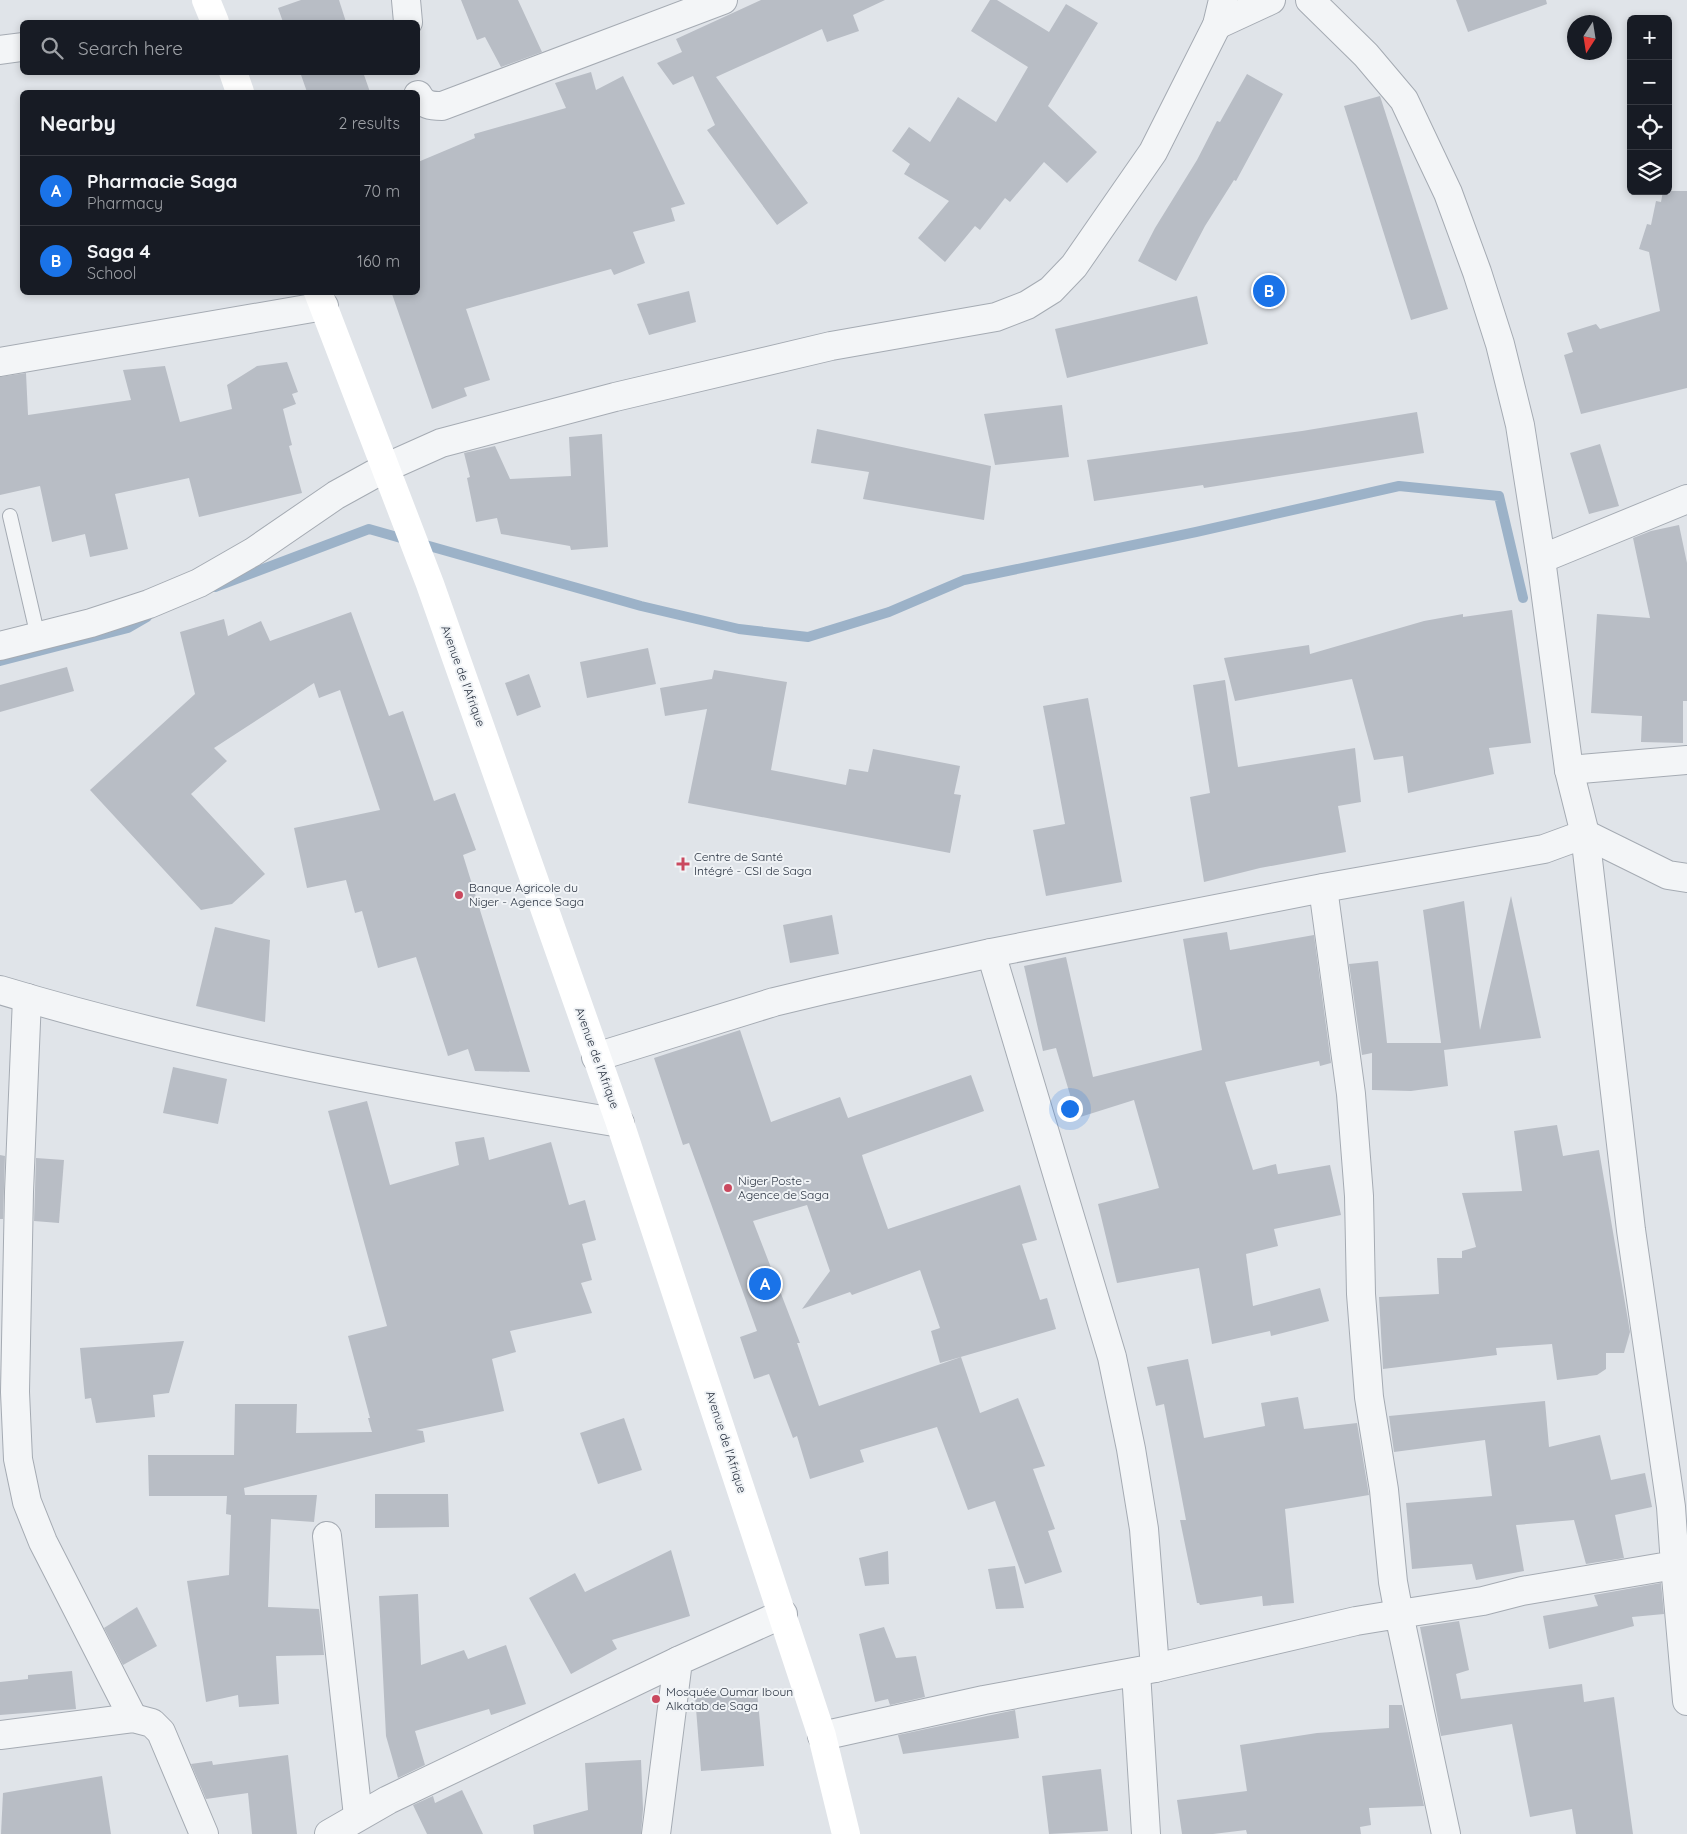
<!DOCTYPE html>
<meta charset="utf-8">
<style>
body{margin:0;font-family:Quicksand,sans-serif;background:#242831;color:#f1f3f6}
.controls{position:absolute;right:15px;top:15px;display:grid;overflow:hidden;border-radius:8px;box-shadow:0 2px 8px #0003}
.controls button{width:45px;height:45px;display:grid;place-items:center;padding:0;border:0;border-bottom:1px solid #363941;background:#171b24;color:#f1f3f6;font:25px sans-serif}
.compass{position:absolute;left:1567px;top:15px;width:45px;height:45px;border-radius:50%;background:#171b24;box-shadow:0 2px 8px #0003;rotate:192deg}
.you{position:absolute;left:1069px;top:1108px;width:18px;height:18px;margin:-12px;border:4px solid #fff;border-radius:50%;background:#1a73e8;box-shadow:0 0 0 8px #1a73e833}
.badge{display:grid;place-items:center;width:32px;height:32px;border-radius:50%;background:#1a73e8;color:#fff;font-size:16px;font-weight:700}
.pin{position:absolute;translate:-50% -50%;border:2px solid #fff;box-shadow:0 1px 5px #0006}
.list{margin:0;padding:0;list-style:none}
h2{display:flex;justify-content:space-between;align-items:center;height:65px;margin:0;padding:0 20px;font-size:21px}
h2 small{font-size:16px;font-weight:400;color:#9ea1a6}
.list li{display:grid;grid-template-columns:32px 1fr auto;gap:15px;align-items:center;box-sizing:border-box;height:70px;padding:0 20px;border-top:1px solid #363941}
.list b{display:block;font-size:19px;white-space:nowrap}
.list p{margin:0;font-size:16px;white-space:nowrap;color:#9ea1a6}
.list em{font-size:16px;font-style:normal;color:#9ea1a6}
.icon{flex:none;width:28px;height:28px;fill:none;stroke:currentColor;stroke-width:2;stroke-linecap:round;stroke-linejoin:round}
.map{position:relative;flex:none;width:1687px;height:1834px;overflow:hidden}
.search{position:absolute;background:#171b24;box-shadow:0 2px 8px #0003;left:20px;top:20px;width:400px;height:55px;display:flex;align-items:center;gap:12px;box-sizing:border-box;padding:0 18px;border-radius:8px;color:#9ea1a6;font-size:19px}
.panel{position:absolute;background:#171b24;box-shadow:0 2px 8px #0003;left:20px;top:90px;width:400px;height:205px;border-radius:8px}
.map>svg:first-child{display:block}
</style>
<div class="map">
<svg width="1687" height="1834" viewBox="0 0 1687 1834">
<rect width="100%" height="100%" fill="#e0e4e9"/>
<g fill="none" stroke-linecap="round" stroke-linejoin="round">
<!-- stream -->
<g stroke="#9cb2c8" stroke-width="10">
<path d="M215,587L369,529L641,606L739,629L808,637L889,612L964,580L1196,532L1399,486L1499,496L1523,598"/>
<path d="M0,661L128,628L147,617"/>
</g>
</g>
<!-- building -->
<g fill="#b8bdc5">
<path d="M301,0H339L346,22H283L278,8Z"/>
<path d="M461,0H518L542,52L501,67L485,37L477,40Z"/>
<path d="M761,0H885L853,15L859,31L827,42L822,29L716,77L808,203L777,225L707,130L715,125L693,76L673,85L657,63L682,52L676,39Z"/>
<path d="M990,0H997L1049,32L1066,4L1098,23L1048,106L1097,152L1067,183L1044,162L1010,202L1005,198L980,230L975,226L945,262L918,238L949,201L904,174L910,164L892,151L909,127L930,142L958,97L996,122L1028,67L971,31Z"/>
<path d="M1456,0H1546L1547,4L1468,32Z"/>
<path d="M300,72H363L370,92H307Z"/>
<path d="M591,72L596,90L623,76L685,204L671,208L675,221L633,232L645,263L614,275L611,269L466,309L490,380L464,388L467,396L432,409L392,294L418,292V162L475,138L474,134L566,108L555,83Z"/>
<path d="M1247,74L1283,94L1236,181L1234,180L1205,226L1176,281L1138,261L1155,228L1197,160L1217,121L1220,122Z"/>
<path d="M1380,96L1448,309L1411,320L1344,106Z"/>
<path d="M1663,191H1687V388L1581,414L1564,355L1573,352L1567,333L1596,324L1600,329L1660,311L1649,252L1639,249L1647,224L1651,225L1656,201L1661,202Z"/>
<path d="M689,291L696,322L649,335L637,304Z"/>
<path d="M1197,296L1208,344L1067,378L1055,329Z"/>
<path d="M287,362L298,392L292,394L296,404L283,409L292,445L289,446L302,493L199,517L189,478L115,494L128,549L90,557L85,534L52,542L40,486L0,495V377L26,373L28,415L131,400L123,370L165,366L180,422L232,409L227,385L257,366Z"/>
<path d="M1062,405L1069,457L995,465L984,414Z"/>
<path d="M1417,412L1424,453L1204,488L1203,485L1094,501L1087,460L1302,431Z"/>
<path d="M817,429L991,466L984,520L863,499L869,472L811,463Z"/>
<path d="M602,434L608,547L571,550L570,546L501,534L497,518L476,522L467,478L470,477L464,453L495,446L510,479L571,476L569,437Z"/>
<path d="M1600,444L1619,506L1589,514L1570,453Z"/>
<path d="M1679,525L1687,563V701H1683V743L1641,742L1642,716L1591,713L1597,614L1650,618L1633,538L1651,531Z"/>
<path d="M1512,610L1531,743L1489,748L1494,774L1408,793L1403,756L1374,760L1352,679L1235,701L1224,658L1309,645L1310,654L1424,621L1463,614V617Z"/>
<path d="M351,612L389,716L403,711L434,801L455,793L476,850L463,855L530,1072L475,1071L468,1049L448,1056L416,957L378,968L362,911L355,913L346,880L307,888L294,828L380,810L340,690L319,698L314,683L214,748L227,761L191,794L265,874L232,904L201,910L90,790L195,694L180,632L224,619L228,636L261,621L270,641Z"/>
<path d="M648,648L656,684L587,698L580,662Z"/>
<path d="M67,667L74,691L0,712V685Z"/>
<path d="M714,670L787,682L771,770L846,785L849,769L868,772L873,749L960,766L954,794L961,795L950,853L688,803L707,709L665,716L660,688L712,679Z"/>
<path d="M529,674L541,707L517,716L505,683Z"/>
<path d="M1225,680L1238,767L1355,748L1361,802L1338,806L1346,852L1260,868L1204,882L1190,797L1210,793L1193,685Z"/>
<path d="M1088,698L1122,882L1046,896L1033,830L1065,824L1043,706Z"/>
<path d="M1511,896L1541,1038L1444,1050L1448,1086L1411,1091L1372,1090V1053L1362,1055L1349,964L1378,961L1387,1043H1441L1423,910L1464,901L1480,1030Z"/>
<path d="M832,915L839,954L790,963L783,925Z"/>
<path d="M215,927L270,940L265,1022L196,1006Z"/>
<path d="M1227,932L1230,950L1314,935L1331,1063L1320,1066L1319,1061L1225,1082L1253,1170L1276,1164L1278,1174L1330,1165L1341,1215L1274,1229L1278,1246L1246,1254L1253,1306L1320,1288L1329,1321L1271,1336L1270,1331L1212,1344L1199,1268L1117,1283L1098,1204L1159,1188L1134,1100L1077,1118L1056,1048L1043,1051L1024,966L1066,957L1093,1077L1202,1050L1183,939Z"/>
<path d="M740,1030L771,1122L840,1097L848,1118L971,1075L984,1111L862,1155L864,1162L888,1229L1020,1185L1037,1240L1022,1244L1040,1300L1047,1298L1056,1329L940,1363L931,1331L940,1328L920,1270L852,1295L850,1292L802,1309L830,1271L807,1205L753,1221L800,1343H797L819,1406L961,1357L980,1413L1018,1398L1045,1466L1033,1469L1055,1529L1048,1531L1062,1572L1025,1584L995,1501L968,1510L937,1427L860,1450L864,1462L810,1479L797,1436L793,1438L769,1374L754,1379L740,1337L757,1331L689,1143L683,1145L654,1058Z"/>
<path d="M173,1067L227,1079L218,1124L163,1113Z"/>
<path d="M367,1101L390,1185L459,1165L455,1142L484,1137L489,1160L551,1142L569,1205L585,1200L596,1240L582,1244L592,1280L581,1283L592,1313L510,1331L516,1352L492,1359L504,1411L416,1430L423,1431L425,1442L244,1488L245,1495H317L314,1522L271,1519L268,1607L319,1609L324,1655L276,1656L279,1704L239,1707L238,1695L206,1702L187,1581L229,1575L231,1515L226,1514L227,1496H149L148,1455H234L235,1404H297L296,1433L372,1432L368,1418H370L348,1336L387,1326L328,1111Z"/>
<path d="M1557,1125L1563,1156L1599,1150L1630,1332L1624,1353H1606V1369L1597,1375L1557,1380L1552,1344L1496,1348L1497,1355L1383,1369L1379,1297L1439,1294L1437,1258H1462V1251L1476,1247L1462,1193L1522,1191L1514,1131Z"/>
<path d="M0,1155L5,1156L3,1219H0Z"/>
<path d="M36,1158L64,1160L59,1223L34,1221Z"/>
<path d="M184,1341L169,1393L153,1395L155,1417L96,1423L91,1398L85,1399L80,1348Z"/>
<path d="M1188,1359L1204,1438L1265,1426L1261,1403L1298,1397L1304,1429L1357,1423L1369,1495L1285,1509L1294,1603L1263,1606L1262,1596L1200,1605L1199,1603H1197L1180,1520H1186L1164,1404L1156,1406L1147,1367Z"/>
<path d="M1545,1401L1549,1447L1600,1435L1611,1480L1645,1473L1652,1507L1615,1515L1624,1558L1586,1564L1574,1520L1516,1525L1524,1571L1476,1580L1472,1564L1412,1569L1406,1503L1492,1496L1485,1440L1394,1452L1389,1416Z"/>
<path d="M624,1418L642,1470L598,1484L580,1433Z"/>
<path d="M375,1494H448L449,1527L375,1528Z"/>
<path d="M671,1550L690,1616L612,1640L617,1649L571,1674L529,1598L575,1573L585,1592Z"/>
<path d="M888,1551L889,1584L865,1586L859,1558Z"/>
<path d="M1015,1566L1024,1608L996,1609L988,1569Z"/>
<path d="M1661,1583L1664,1614L1632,1617L1634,1626L1549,1649L1543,1616L1598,1606L1594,1595Z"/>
<path d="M418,1594L421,1665L464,1650L468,1659L506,1645L526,1704L491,1715L489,1709L415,1731L425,1765L398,1778L386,1736L379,1596Z"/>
<path d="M137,1607L157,1646L123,1665L104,1628Z"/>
<path d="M1459,1621L1469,1670L1456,1674L1461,1699L1582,1684L1584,1702L1614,1697L1633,1834H1576L1572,1809L1530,1817L1512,1724L1441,1736L1420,1627Z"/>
<path d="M884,1627L896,1658L916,1656L925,1697L890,1705L888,1699L875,1702L859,1634Z"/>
<path d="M72,1671L76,1709L0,1715V1682L28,1679V1675Z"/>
<path d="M757,1691L764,1766L701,1771L695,1696Z"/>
<path d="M1389,1705H1402L1424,1806L1369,1808L1371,1825L1360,1827L1361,1834H1247L1246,1830L1213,1834H1182L1177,1800L1247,1791L1240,1745L1317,1733L1389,1728Z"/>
<path d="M1015,1710L1019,1738L903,1754L898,1735Z"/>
<path d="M288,1755L297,1834H252L248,1793L206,1799L191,1764L212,1761L213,1765Z"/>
<path d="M641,1760L643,1809L641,1834H534L533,1825L588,1810L585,1763Z"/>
<path d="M1101,1769L1108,1831L1049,1834L1042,1776Z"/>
<path d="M102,1776L111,1834H1L3,1793Z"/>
<path d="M462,1790L483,1834H427L413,1805L433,1796L435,1803Z"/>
</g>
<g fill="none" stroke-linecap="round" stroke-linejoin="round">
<!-- service casing -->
<g stroke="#a5abb3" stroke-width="16">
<path id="service" d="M10,516L38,637"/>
</g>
<!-- minor casing -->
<g stroke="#a5abb3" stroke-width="30">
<g id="minor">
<path d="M406,0L408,22"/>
<path d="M1310,0L1366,55L1404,100L1448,193L1477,272L1500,344L1520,425L1541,559L1569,770L1585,834L1631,1230L1671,1507L1675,1565L1522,1591L1483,1601L1399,1614L1393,1582L1384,1490L1369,1397L1361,1294L1359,1196L1351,1094L1323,888"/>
<path d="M1217,25L1271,0"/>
<path d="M0,50L22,47"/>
<path d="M418,95C423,105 431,106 442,106L723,0"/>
<path d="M0,362L324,306"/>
<path d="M1541,559L1687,499"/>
<path d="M0,646L91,623L149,604L199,583L253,552L336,495L385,468L441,443L615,397L831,346L996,317L1027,305L1051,290L1074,266L1153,152L1217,25L1223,0"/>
<path d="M1569,770L1687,760"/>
<path d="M0,990C202,1051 412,1088 620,1123"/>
<path d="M27,998L19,1192L15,1392L18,1459L27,1502L43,1542L133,1718"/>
<path d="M596,1057L774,1002L824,990L991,953L1323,888L1544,849L1585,834L1668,875L1687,878"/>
<path d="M327,1536L358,1816"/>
<path d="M1675,1565L1687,1701"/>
<path d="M1155,1668L1356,1621L1399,1614L1446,1834"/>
<path d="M1136,1672L1146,1834"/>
<path d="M0,1735L133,1718L152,1723L161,1732L204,1834"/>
<path d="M822,1736L984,1700L1155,1668L1144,1529L1131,1449L1112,1357L991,953"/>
<path d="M329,1834L388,1800L678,1661"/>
<path d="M656,1834L678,1661L783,1614"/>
</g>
</g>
<!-- service -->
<use href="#service" stroke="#f3f5f7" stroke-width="14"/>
<!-- minor -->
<use href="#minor" stroke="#f3f5f7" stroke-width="28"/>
<!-- secondary -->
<g stroke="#fff" stroke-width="28">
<path d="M206,0L215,22"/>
<path d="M233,72L240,92"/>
<path d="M318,292L430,584L620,1123L822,1736L846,1834"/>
</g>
</g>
<!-- markers -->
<g fill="#ca495f" stroke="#f0f3f6" stroke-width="2">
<path d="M680.5 856.5h5v5h5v5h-5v5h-5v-5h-5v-5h5z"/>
<circle cx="459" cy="895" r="5"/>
<circle cx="728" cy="1188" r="5"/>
<circle cx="656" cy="1699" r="5"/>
</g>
<g text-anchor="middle" stroke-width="4" stroke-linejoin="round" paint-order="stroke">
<!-- street labels -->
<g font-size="12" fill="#293240" stroke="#f0f3f6">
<text transform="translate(463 676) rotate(70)" y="4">Avenue de l'Afrique</text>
<text transform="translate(597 1058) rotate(70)" y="4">Avenue de l'Afrique</text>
<text transform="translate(726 1442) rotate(72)" y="4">Avenue de l'Afrique</text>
</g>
<!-- poi labels -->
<g font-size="12" fill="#293240" stroke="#f0f3f6" text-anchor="start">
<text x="694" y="861">Centre de Santé<tspan x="694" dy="14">Intégré - CSI de Saga</tspan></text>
<text x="469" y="892">Banque Agricole du<tspan x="469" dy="14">Niger - Agence Saga</tspan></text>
<text x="738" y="1185">Niger Poste -<tspan x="738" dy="14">Agence de Saga</tspan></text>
<text x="666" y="1696">Mosquée Oumar Iboun<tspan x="666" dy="14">Alkatab de Saga</tspan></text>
</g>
</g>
</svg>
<div class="controls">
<button>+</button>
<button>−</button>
<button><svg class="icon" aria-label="locate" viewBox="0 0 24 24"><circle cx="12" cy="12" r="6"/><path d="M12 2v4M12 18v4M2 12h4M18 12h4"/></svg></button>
<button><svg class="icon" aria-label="layers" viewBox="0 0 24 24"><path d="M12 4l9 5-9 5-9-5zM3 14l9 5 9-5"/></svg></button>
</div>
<svg class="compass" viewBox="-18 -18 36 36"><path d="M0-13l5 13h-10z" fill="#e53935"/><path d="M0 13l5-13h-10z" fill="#9ea1a6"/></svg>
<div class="you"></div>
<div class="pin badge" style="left:765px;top:1284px">A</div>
<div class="pin badge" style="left:1269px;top:291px">B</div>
<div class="search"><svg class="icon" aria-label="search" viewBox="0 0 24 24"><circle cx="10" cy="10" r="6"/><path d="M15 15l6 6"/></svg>Search here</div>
<section class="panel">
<h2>Nearby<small>2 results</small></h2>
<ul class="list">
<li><span class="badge">A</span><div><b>Pharmacie Saga</b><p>Pharmacy</p></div><em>70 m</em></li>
<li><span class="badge">B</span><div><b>Saga 4</b><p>School</p></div><em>160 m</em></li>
</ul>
</section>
</div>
